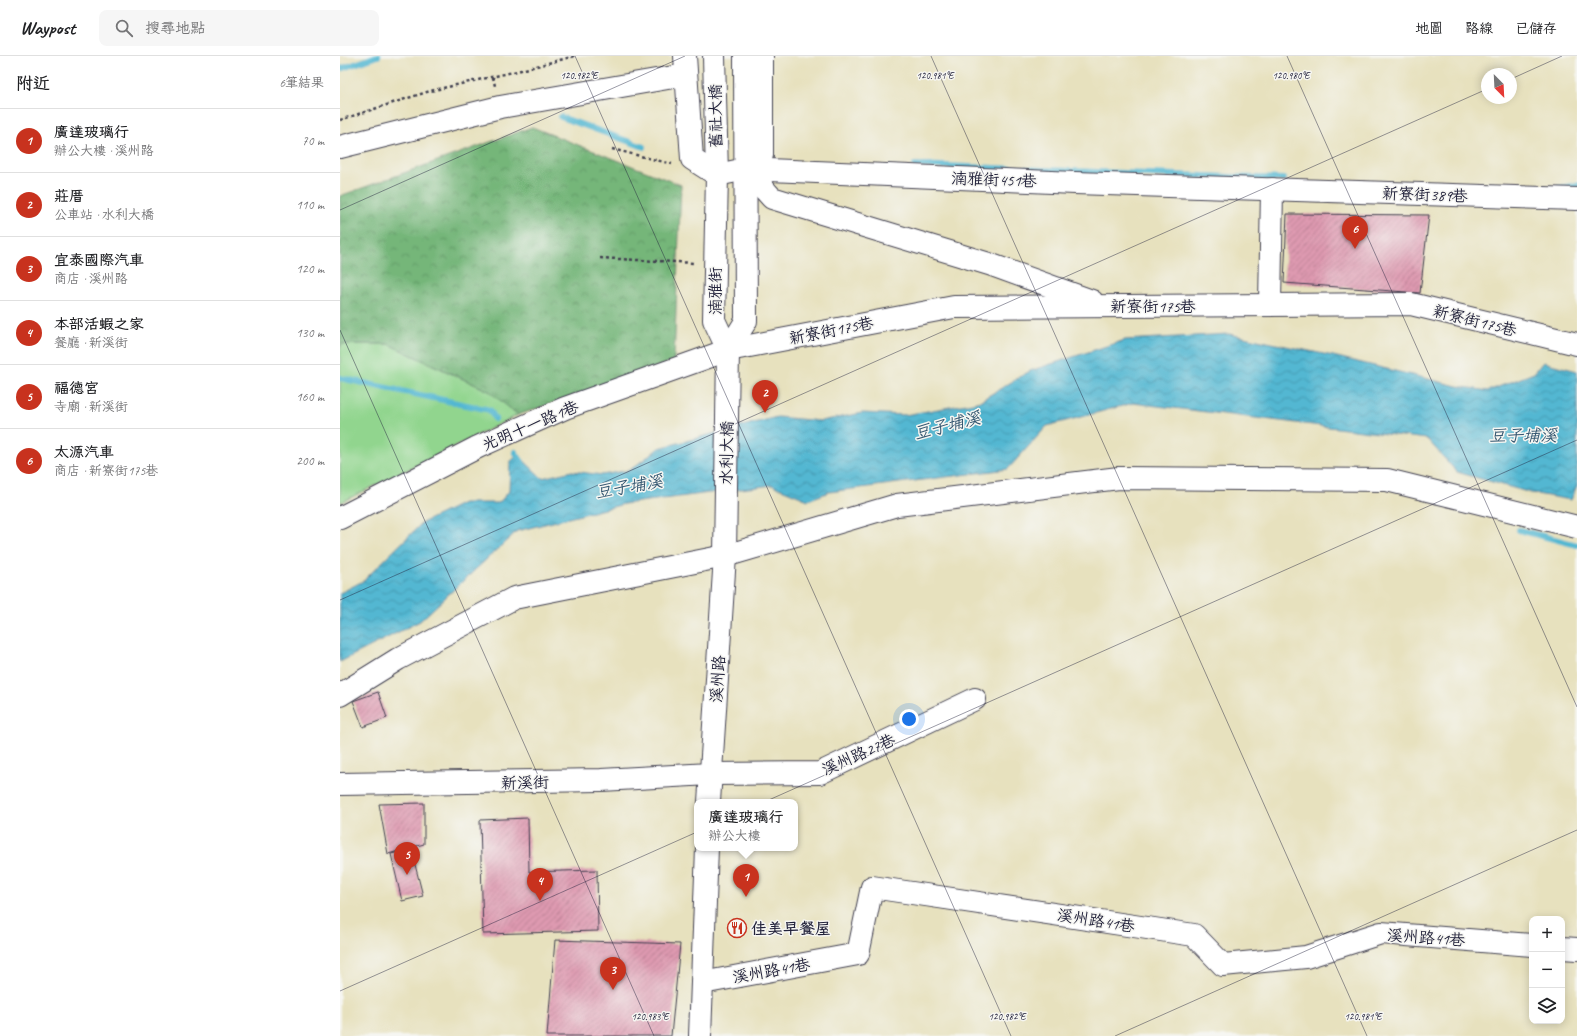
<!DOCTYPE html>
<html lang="zh-TW">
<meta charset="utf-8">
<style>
body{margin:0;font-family:Caveat,"LXGW WenKai TC",sans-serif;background:#f6f6f6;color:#202124}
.controls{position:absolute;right:12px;bottom:12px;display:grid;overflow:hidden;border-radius:8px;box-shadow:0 2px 10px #0003}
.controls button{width:36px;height:36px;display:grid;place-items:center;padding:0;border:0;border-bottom:1px solid #e0e0e0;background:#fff;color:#202124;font:20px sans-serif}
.compass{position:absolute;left:1141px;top:12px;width:36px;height:36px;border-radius:50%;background:#fff;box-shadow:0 2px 10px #0003;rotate:156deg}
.you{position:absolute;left:569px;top:663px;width:14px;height:14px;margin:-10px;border:3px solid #fff;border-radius:50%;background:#1a73e8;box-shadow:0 0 0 6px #1a73e833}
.badge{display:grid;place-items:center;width:26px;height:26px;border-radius:50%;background:#c8321e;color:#fff;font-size:13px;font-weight:700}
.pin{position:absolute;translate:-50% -33px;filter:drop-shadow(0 1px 2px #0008)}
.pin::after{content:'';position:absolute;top:21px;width:14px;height:12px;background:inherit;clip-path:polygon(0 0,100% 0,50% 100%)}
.popup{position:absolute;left:354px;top:743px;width:104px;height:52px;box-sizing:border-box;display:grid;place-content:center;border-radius:8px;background:#fff;filter:drop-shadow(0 1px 3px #0005);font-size:13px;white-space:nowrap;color:#757577}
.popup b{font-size:15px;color:#202124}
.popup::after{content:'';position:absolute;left:50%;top:100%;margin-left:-8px;border:8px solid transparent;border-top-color:#fff}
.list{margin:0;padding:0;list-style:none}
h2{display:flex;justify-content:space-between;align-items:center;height:52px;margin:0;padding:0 16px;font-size:17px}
h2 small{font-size:13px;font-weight:400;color:#757577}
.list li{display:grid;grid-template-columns:26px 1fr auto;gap:12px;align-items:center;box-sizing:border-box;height:64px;padding:0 16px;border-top:1px solid #e0e0e0}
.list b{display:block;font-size:15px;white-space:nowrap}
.list p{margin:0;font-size:13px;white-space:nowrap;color:#757577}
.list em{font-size:13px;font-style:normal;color:#757577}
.icon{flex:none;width:22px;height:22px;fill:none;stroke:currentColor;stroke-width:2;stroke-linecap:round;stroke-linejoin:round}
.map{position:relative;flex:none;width:1237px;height:980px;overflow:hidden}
header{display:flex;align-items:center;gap:24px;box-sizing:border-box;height:56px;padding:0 20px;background:#fff;border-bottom:1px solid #e0e0e0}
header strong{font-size:19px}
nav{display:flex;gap:22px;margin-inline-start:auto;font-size:14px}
.search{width:280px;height:36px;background:#f6f6f6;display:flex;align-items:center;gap:10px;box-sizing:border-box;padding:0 14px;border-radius:8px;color:#757577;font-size:15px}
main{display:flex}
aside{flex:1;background:#fff}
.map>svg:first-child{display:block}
</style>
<header>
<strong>Waypost</strong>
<div class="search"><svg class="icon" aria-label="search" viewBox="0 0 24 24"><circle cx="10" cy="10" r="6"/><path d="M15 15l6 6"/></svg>搜尋地點</div>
<nav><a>地圖</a><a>路線</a><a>已儲存</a></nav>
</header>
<main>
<aside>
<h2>附近<small>6筆結果</small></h2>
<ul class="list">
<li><span class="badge">1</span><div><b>廣達玻璃行</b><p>辦公大樓 · 溪州路</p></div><em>70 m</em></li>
<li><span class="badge">2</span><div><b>莊厝</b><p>公車站 · 水利大橋</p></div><em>110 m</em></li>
<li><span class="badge">3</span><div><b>宜泰國際汽車</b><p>商店 · 溪州路</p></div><em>120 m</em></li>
<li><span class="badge">4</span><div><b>本部活蝦之家</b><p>餐廳 · 新溪街</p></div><em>130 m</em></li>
<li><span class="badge">5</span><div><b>福德宮</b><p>寺廟 · 新溪街</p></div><em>160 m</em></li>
<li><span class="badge">6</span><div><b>太源汽車</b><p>商店 · 新寮街175巷</p></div><em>200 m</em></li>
</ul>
</aside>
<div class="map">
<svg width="1237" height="980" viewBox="0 0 1237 980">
<defs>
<pattern id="forest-crowns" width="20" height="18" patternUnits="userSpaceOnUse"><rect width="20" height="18" fill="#74b679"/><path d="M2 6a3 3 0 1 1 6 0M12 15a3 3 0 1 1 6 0" fill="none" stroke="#5f9464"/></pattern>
<pattern id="water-waves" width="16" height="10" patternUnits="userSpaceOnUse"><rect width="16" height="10" fill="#53b7d2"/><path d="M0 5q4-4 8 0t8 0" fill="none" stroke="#4494ac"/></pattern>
<pattern id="building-hatch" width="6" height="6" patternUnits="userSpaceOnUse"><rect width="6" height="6" fill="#de9ab0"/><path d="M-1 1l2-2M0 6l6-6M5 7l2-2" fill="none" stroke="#b47d90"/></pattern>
</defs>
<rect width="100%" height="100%" fill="#f6f6f2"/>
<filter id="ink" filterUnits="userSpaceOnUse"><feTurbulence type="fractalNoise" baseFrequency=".025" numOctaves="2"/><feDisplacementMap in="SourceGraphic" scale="8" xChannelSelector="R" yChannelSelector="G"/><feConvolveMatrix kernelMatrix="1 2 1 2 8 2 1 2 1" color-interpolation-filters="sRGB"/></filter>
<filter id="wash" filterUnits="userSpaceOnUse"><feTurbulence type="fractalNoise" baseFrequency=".012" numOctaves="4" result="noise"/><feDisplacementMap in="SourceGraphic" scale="16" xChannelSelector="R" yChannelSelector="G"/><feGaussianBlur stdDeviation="0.9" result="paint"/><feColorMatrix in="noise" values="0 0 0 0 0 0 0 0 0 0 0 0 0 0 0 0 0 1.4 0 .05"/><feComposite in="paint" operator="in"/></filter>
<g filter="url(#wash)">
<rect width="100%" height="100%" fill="#e7e1be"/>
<!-- green -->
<path fill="#91d58e" stroke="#5a7c64" d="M2,288H48L149,335L178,359L0,447V292Z"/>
<!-- forest -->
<path fill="url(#forest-crowns)" stroke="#4b6c5a" d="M192,71L341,129L334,305L178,359L149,335L48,288H2L0,292V140Z"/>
<!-- water -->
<path fill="url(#water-waves)" stroke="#3a6c86" d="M889,278L993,300L1117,330L1148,335L1194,317L1203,306L1237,315V429L1231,444L1191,437L1117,416L1087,383L793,347L707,370L668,413L489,436L468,444L432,429L284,448L177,475L80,565L0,606V537L23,525L82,467L123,447H159L169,435L170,406L178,399L202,422L232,415L262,419L290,414L319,392L437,361L481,365L522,357L565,359L638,346L690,315L785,284Z"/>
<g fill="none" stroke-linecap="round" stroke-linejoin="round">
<!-- stream -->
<g stroke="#53b7d2" stroke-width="6">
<path d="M0,13L38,0"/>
<path d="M221,61L304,91"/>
<path d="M575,109L943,123"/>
<path d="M1216,133L1237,129"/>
<path d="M0,322L150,354L155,363"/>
<path d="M175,396L182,406"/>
<path d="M1179,474L1237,489"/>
</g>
</g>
<g id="blocks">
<!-- building -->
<g fill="url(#building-hatch)">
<path d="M947,158L1089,159L1080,237L944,227Z"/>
<path d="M38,636L47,662L23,671L13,645Z"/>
<path d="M84,747V788L48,798L39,748Z"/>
<path d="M188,762L189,816L257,814L258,875L143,878L140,764Z"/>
<path d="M71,793L83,840L62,845L51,798Z"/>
<path d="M215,884L340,888L331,980H207Z"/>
</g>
</g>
</g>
<g filter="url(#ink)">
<use href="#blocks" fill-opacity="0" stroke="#403f4f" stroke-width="1"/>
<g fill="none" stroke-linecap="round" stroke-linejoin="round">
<!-- minor casing -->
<g stroke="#403f4f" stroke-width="24">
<g id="minor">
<path d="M345,0L352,103L377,119"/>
<path d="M0,91L160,51L345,19"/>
<path d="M406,113L432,142L649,208L752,245"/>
<path d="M406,113L422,99V0"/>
<path d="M377,119L406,113L735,127L1237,143"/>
<path d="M930,249L932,133"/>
<path d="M388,294L406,265L405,0"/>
<path d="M0,462L138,391L225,352L388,294L614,251L1071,248L1237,288"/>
<path d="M0,639L58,603L174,542L385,500L557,449L779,422L1047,424L1237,471"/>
<path d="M0,728L261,724L370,718L480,717L635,643"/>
<path d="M369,746L385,500L388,294L374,264L377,119L374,0"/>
<path d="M1222,892L1237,893"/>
<path d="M362,927L518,898L532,831L854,879L883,909L966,901L1041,877L1192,889"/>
<path d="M360,980L367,792"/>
</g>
</g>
<!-- path -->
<g stroke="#403f4f" stroke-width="2.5" stroke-dasharray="3 3" stroke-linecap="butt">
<path d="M153,21L155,30"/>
<path d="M0,64L90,35L173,16L235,0"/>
<path d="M272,93L332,108"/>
<path d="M260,202L355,207"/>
</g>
<!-- minor -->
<use href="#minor" stroke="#fff" stroke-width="22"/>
</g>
</g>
<!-- ticks -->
<path fill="none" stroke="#22223b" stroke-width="1" stroke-opacity="0.45" d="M235,0L671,980M591,0L1027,980M947,0L1237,651M1171,23L1222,0M0,154L345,0M0,274L314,980M0,544L1147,33M0,935L1237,384M775,980L1237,774"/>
<!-- icons -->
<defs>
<g id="restaurant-ring" transform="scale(1)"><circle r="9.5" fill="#f6f6f2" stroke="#c8321e" stroke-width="1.5"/><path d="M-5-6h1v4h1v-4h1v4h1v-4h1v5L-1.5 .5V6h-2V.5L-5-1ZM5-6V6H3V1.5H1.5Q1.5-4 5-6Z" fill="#c8321e"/></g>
</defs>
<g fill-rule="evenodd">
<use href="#restaurant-ring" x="397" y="872"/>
</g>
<g text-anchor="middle" stroke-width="3" stroke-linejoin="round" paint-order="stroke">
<!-- street labels -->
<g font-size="16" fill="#22223b" stroke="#f6f6f2">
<text transform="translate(375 60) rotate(-91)" y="6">舊社大橋</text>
<text transform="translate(654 123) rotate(2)" y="6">湳雅街451巷</text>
<text transform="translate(1085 138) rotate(2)" y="6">新寮街389巷</text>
<text transform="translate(375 235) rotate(-90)" y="6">湳雅街</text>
<text x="813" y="256">新寮街175巷</text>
<text transform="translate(1135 264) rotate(14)" y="6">新寮街175巷</text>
<text transform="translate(491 274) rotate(-11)" y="6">新寮街175巷</text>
<text transform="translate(190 369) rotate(-23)" y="6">光明十一路1巷</text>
<text transform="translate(386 397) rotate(-89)" y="6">水利大橋</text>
<text transform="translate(377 623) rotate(-86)" y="6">溪州路</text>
<text transform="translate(518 698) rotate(-24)" y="6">溪州路27巷</text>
<text transform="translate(185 726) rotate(-1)" y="6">新溪街</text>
<text transform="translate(756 864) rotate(9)" y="6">溪州路41巷</text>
<text transform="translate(1086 881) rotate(4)" y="6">溪州路41巷</text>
<text transform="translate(431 914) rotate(-10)" y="6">溪州路41巷</text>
</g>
<!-- poi labels -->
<g font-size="16" font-weight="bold" fill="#22223b" stroke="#f6f6f2" text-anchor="start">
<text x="411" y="878">佳美早餐屋</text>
</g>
<!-- water labels -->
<g font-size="17" font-style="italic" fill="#335670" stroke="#f6f6f2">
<text transform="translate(607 369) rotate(-14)" y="6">豆子埔溪</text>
<text x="1183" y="385">豆子埔溪</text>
<text transform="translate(289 430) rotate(-10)" y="6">豆子埔溪</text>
</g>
</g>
<g font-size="10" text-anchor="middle" fill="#22223b" stroke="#f6f6f2" stroke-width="3" stroke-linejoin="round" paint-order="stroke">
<text x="239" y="23">120.982°E</text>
<text x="595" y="23">120.981°E</text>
<text x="951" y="23">120.980°E</text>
<text x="310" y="964">120.983°E</text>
<text x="667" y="964">120.982°E</text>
<text x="1023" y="964">120.981°E</text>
</g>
</svg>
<div class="controls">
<button>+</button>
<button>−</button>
<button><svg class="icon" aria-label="layers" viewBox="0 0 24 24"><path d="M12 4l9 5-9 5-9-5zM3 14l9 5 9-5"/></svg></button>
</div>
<svg class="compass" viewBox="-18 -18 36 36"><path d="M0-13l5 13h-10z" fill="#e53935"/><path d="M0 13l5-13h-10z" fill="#757577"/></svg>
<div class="you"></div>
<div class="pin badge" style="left:406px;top:841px">1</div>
<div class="popup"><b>廣達玻璃行</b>辦公大樓</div>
<div class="pin badge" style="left:425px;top:357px">2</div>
<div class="pin badge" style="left:273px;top:934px">3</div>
<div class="pin badge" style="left:200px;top:845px">4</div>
<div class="pin badge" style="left:67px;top:819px">5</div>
<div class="pin badge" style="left:1015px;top:193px">6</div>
</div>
</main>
